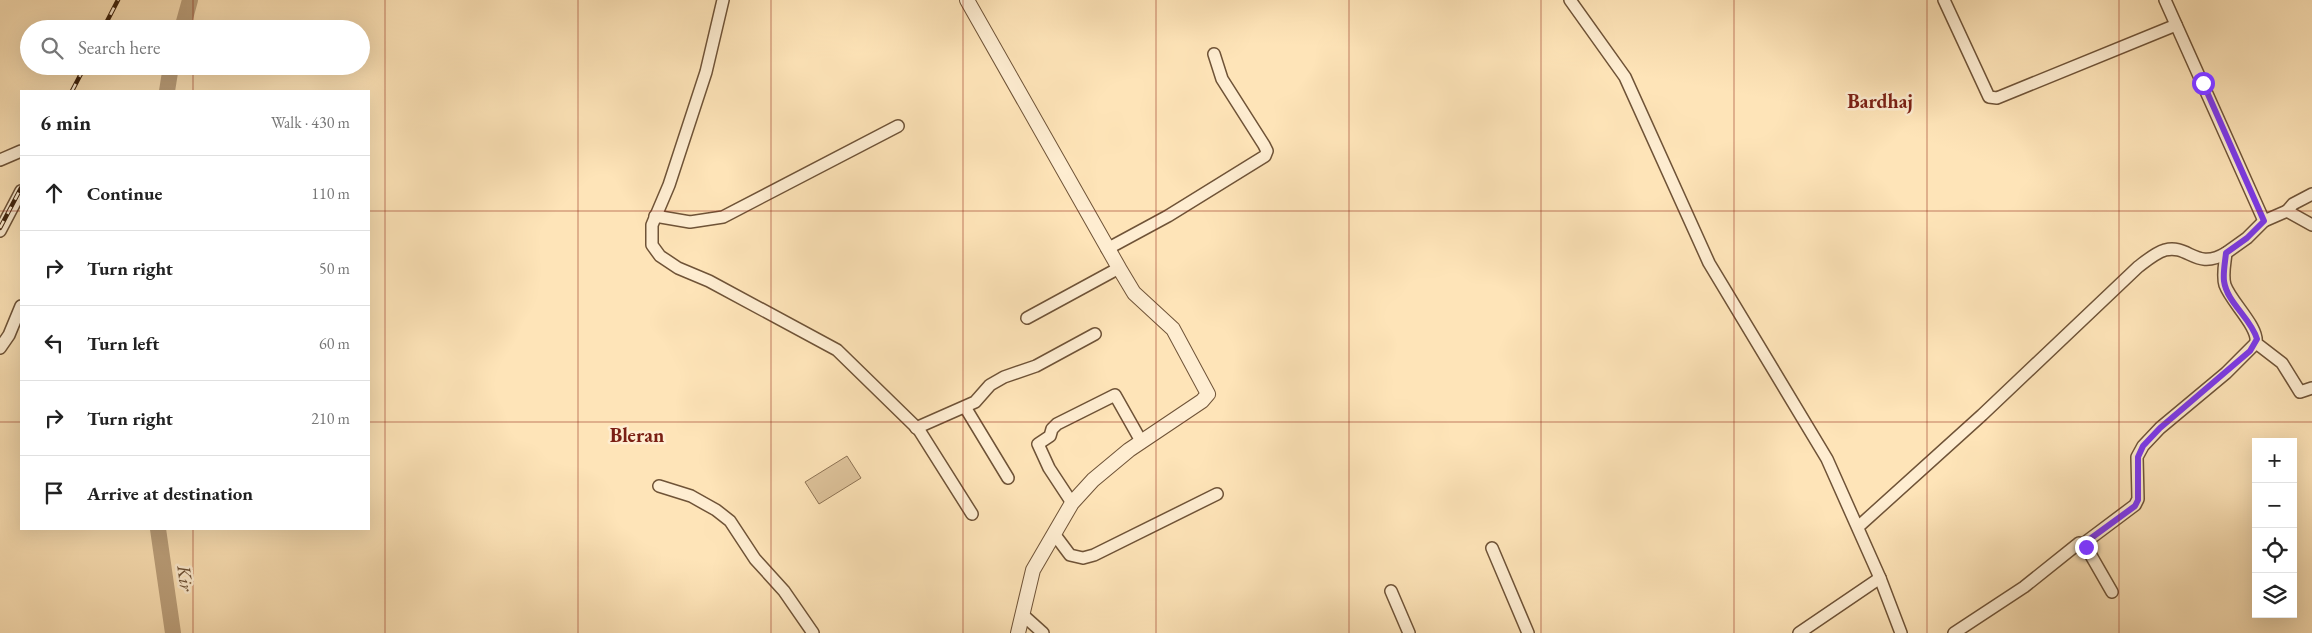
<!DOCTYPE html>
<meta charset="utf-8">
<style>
body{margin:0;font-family:"EB Garamond",serif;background:#f6f6f6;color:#222}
.controls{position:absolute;right:15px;bottom:15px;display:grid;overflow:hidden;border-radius:0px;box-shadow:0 5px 20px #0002}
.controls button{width:45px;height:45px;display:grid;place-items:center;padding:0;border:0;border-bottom:1px solid #e0e0e0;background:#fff;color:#222;font:25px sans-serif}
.stop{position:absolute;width:15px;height:15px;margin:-11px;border:4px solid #7c3aed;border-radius:50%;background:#fff}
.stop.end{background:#7c3aed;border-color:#fff;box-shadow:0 1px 5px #0008}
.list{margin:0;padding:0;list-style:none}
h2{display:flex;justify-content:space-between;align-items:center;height:65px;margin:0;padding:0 20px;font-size:21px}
h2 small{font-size:16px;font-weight:400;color:#767676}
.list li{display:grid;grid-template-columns:32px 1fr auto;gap:15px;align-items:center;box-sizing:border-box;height:75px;padding:0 20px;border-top:1px solid #e0e0e0}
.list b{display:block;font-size:19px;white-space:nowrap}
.list em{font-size:16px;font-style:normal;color:#767676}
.icon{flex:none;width:28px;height:28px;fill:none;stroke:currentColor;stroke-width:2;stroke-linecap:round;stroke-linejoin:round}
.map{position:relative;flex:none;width:2312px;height:633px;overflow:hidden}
.search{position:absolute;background:#fff;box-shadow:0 5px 20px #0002;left:20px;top:20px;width:350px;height:55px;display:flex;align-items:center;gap:12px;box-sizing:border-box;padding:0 18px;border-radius:28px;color:#767676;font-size:19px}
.panel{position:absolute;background:#fff;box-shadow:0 5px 20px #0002;left:20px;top:90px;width:350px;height:440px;border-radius:0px}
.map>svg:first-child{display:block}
</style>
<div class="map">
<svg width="2312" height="633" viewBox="0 0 2312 633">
<rect width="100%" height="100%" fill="#fee4b8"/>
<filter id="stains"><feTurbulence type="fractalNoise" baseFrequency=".004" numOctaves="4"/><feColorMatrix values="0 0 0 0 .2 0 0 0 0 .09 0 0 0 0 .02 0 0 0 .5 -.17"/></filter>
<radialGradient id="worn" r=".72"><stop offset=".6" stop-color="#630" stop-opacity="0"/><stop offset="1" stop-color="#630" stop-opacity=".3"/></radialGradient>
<!-- green -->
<path fill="#dec39b" stroke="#8e7354" d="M847,456L861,478L819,504L805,482Z"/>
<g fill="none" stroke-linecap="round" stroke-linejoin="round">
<!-- river -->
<g stroke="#bda27e" stroke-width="16">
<path d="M182,29L190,0"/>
<path d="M167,91L171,66"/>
<path d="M158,529L173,633"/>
</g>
<!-- minor casing -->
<g stroke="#6f5337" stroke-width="14">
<g id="minor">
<path d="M723,0L706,72L669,185L652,225V245L660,256L678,268L709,281L837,350L919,430L972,514"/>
<path d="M1570,0L1625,77L1709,263L1827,459L1880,578L1901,633"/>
<path d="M1944,0L1989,97L1997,98L2176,25"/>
<path d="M2165,0L2264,221L2287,211L2312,225"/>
<path d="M0,160L21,151"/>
<path d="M2287,211L2293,204L2312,194"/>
<path d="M655,216L690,222L723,217L898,126"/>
<path d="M2264,221L2247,238L2226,253C2225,263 2222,275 2225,285C2231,302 2259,327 2256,343L2282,363L2300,392L2312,388"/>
<path d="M0,231L21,191"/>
<path d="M1107,249L1168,216L1265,156L1267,151L1264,145L1222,79L1214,54"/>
<path d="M1027,318L1119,268"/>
<path d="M0,348L9,335L21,306"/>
<path d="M965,407L1008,478"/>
<path d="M916,428L975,402L990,385L1004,377L1036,366L1095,334"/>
<path d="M659,486L691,496L716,510L730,521L755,559L784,591L813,633"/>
<path d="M1072,503L1049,468L1038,444L1050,436L1052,429L1057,424L1115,395L1141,441"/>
<path d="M1858,527L1982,415L2138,267C2146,261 2155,253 2165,250C2189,244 2196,271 2226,253"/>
<path d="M1055,535L1070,555L1083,558L1094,555L1217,494"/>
<path d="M2083,544L2135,505L2138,499L2137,457L2143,446L2160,428L2226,373L2256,343"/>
<path d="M1492,548L1528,633"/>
<path d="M1391,591L1409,633"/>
<path d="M1023,615L1043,633"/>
<path d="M1799,633L1880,578"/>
<path d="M1954,633L2024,587L2079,543L2085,545L2112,592"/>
</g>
</g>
<!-- tertiary casing -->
<g stroke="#6f5337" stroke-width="16">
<path id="tertiary" d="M967,0L1119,268L1134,293L1173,329L1208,394L1202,401L1129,450L1093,480L1072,503L1033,570L1018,633"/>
</g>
<!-- minor -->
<use href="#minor" stroke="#feedd1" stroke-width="11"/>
<!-- tertiary -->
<use href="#tertiary" stroke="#feedd1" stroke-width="14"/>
<!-- rail casing -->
<g stroke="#3f230c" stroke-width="4.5">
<g id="rail">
<path d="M103,29L118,0"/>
<path d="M72,91L85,66"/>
<path d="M0,228L21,188"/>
</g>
</g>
<!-- rail -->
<use href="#rail" stroke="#feedd1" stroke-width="2.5" stroke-dasharray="8" stroke-linecap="butt"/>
</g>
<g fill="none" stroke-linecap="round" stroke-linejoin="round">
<!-- route -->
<path stroke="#7c3aed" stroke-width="6" d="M2086,547L2083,544L2135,506L2138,500V457L2143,446L2160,428L2250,351L2257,339C2251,318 2227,303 2224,281C2223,272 2225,263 2226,253L2247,238L2264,221L2203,83"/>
</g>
<!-- grid -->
<path fill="none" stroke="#8f2418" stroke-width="1" stroke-opacity="0.55" d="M193,0V29M385,0V633M578,0V633M771,0V633M963,0V633M1156,0V633M1349,0V633M1541,0V633M1734,0V633M1927,0V633M2119,0V633M193,66V91M0,211H21M369,211H2312M0,422H21M369,422H2312M193,529V633"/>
<g text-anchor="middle" stroke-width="5" stroke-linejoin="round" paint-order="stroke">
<!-- water labels -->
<g font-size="19" font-style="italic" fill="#6b4f34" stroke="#feedd1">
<text transform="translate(186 578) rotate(82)" y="7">Kir</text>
</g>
<!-- quarter labels -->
<g font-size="20" font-weight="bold" fill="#7a1f14" stroke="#feedd1">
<text x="1880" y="108">Bardhaj</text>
<text x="637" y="442">Bleran</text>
</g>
</g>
<rect width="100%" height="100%" filter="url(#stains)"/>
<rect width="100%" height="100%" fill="url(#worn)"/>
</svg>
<div class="controls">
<button>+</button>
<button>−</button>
<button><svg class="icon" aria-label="locate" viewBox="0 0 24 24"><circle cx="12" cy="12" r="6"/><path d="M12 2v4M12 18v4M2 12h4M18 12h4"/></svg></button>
<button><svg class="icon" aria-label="layers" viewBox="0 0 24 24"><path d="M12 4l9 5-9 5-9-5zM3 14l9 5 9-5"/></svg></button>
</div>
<div class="stop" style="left:2203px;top:83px"></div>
<div class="stop end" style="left:2086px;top:547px"></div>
<div class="search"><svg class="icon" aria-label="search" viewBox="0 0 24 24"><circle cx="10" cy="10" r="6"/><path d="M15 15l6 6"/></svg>Search here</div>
<section class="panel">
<h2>6 min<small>Walk · 430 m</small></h2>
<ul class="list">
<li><svg class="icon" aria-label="ahead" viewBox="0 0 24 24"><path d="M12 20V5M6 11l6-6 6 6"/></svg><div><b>Continue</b></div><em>110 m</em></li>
<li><svg class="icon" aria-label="right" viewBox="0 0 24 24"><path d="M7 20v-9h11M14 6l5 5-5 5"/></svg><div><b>Turn right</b></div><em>50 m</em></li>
<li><svg class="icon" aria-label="left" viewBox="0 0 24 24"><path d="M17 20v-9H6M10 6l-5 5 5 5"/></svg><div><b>Turn left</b></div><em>60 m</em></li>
<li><svg class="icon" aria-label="right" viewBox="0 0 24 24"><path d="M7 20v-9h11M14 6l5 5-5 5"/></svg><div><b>Turn right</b></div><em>210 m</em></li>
<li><svg class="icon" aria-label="arrive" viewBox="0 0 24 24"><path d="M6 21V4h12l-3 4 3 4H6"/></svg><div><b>Arrive at destination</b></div></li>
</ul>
</section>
</div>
